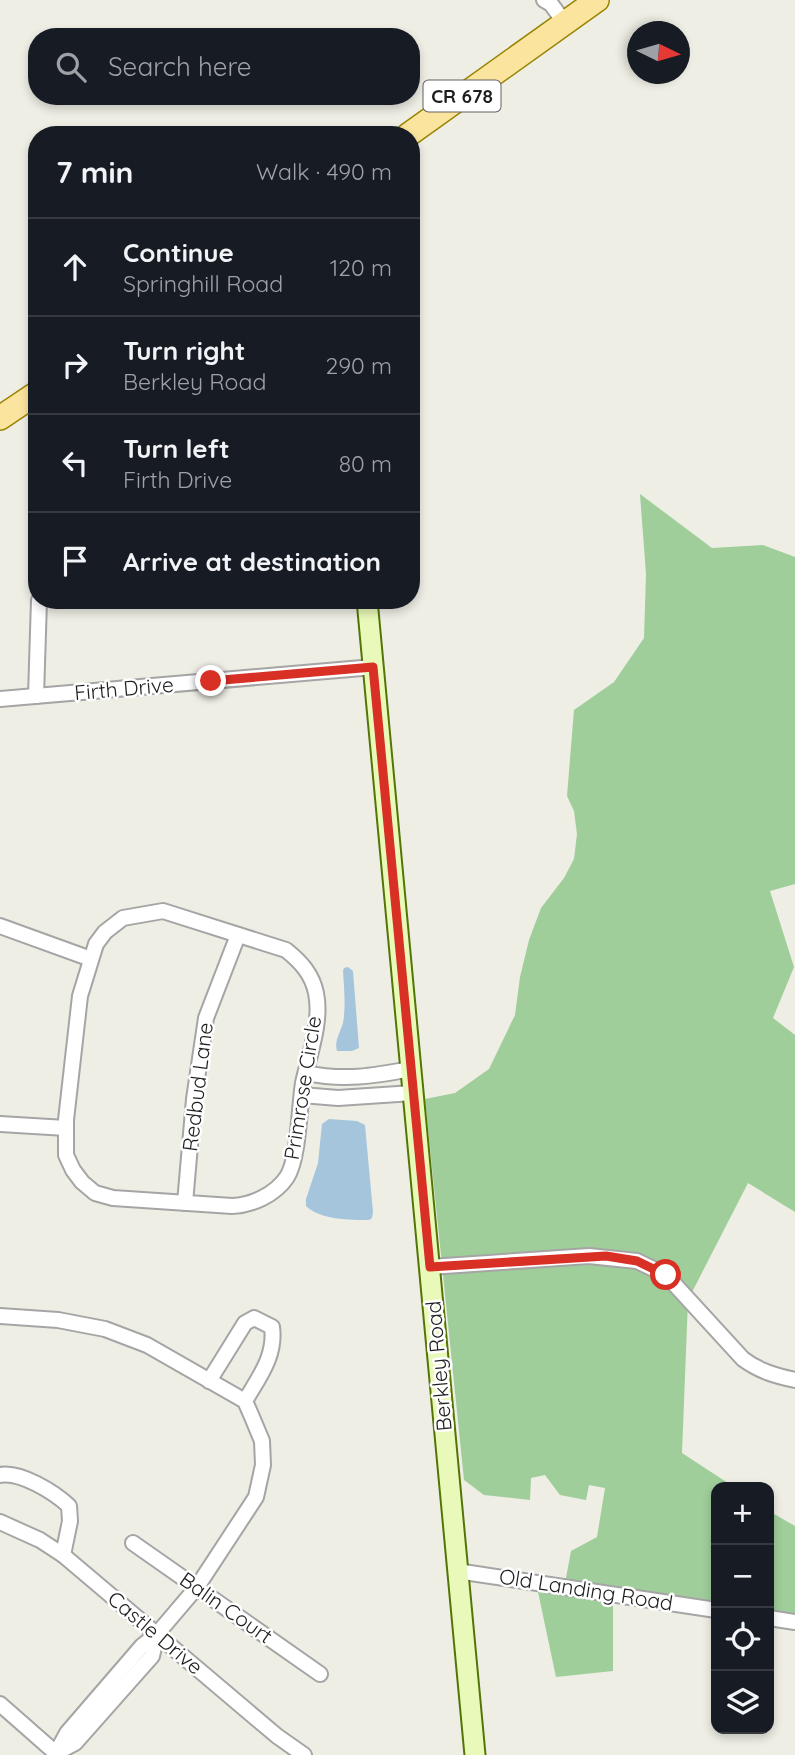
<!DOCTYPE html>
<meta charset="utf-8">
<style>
body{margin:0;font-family:Quicksand,sans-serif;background:#20242c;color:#f1f3f6}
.controls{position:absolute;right:21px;bottom:21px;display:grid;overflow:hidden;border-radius:14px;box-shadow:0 4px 10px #0003}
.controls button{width:63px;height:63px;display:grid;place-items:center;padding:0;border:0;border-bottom:2px solid #363941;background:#171b24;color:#f1f3f6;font:35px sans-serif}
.compass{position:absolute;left:627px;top:21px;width:63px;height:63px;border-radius:50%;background:#171b24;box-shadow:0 4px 10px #0003;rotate:95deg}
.stop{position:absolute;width:21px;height:21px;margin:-16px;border:5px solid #d93025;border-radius:50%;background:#fff}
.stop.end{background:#d93025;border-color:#fff;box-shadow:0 2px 7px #0008}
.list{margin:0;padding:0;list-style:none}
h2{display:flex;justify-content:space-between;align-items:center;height:91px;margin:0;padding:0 28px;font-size:30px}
h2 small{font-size:23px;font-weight:400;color:#9ea1a6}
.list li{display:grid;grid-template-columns:46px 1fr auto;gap:21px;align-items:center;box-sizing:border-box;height:98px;padding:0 28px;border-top:2px solid #363941}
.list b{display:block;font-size:26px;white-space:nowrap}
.list p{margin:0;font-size:23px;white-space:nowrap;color:#9ea1a6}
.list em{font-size:23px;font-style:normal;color:#9ea1a6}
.icon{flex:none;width:38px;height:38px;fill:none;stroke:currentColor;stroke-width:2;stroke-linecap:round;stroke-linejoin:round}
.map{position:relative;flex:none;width:795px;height:1755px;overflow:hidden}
.search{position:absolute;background:#171b24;box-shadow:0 4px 10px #0003;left:28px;top:28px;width:392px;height:77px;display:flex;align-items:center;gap:18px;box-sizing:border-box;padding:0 24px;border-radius:28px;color:#9ea1a6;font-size:26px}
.panel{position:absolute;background:#171b24;box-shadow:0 4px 10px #0003;left:28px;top:126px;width:392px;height:483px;border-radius:28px}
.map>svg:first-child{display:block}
</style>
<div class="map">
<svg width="795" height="1755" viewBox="0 0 795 1755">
<rect width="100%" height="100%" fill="#efeee5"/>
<!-- forest -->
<g fill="#9fce9a">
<path d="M640,494L712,548L763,545L795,557V884L770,891L794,967L773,1018L795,1035V1212L748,1183L688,1300L682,1453L734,1487H716V1617L613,1602V1671L556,1677L538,1592L563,1594L571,1551L597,1537L605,1488L589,1485L586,1500L560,1495L545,1475L531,1478L530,1500L484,1495L464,1480L425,1099L455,1093L489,1069L515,1015L520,977L529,940L541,908L564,878L574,859L577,834L574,811L567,796L574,710L614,682L644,638L646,574Z"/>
<path d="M769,1511L795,1526V1630L769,1625Z"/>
</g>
<!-- water -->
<g fill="#a5c5dd">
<path d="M348,967L353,971L359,1048L352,1051H337C334,1041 340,1033 343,1023C346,1006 344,988 343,971L344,968Z"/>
<path d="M329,1119L357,1121L365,1125L373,1212L372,1218L369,1220C350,1220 320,1220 306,1206V1199L318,1163L322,1124Z"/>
</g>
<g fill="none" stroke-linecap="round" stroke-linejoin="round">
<!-- street casing -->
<g stroke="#a5a5a5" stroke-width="18">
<g id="street">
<path d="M544,0L551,4L565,23"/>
<path d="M36,696L39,600"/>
<path d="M0,699L374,667"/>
<path d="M163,911L286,950C301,962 312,974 316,993C322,1022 309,1055 303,1083C299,1107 299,1158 287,1177C275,1195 252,1205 232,1206L113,1198L95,1193L82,1182L73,1170L66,1155V1120L80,996L96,944L105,932L123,918Z"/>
<path d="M0,926L91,959"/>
<path d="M306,1073C344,1081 373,1076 411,1069"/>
<path d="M302,1095L338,1098L413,1093"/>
<path d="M0,1124L66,1128"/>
<path d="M185,1203L194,1099L206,1018L238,935"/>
<path d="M430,1267L589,1256L637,1261L666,1275L743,1359C759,1371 776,1376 795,1380"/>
<path d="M0,1316L58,1320L105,1329L147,1345L245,1401L252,1417L262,1441L263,1465L256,1497L197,1587L157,1634L142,1646L67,1733L56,1753"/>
<path d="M209,1381L245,1323L254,1318L272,1327C276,1356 259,1377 245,1401"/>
<path d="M0,1475C20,1471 54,1492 69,1506L70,1521L63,1555"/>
<path d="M0,1522L40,1540L63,1555L277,1736L304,1755"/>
<path d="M133,1543L320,1674"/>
<path d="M457,1571L716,1610"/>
<path d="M769,1618L795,1622"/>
<path d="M0,1704L58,1755"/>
<path d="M56,1753L75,1743L152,1656L157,1634"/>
</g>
</g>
<!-- secondary casing -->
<g stroke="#537506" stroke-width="23">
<path id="secondary" d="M367,600L475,1755"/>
</g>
<!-- primary casing -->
<g stroke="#978401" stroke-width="26">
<g id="primary">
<path d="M408,135L597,0"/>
<path d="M0,418L37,393"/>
</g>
</g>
<!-- street -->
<use href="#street" stroke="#fff" stroke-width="14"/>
<!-- secondary -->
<use href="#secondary" stroke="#e9f9b9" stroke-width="19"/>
<!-- primary -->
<use href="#primary" stroke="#fbe59e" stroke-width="23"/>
</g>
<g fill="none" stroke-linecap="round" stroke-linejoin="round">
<!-- route -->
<path stroke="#d93025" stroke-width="9" d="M211,681L373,667L430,1267L606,1256L637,1261L666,1275"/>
</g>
<g text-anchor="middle" stroke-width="5" stroke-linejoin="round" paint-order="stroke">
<!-- shield labels -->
<rect fill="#fff" stroke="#626262" stroke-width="2" x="423.5" y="80.5" width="77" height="31" rx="5"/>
<g font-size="19" font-weight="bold" fill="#1e1e1e">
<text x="462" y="103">CR 678</text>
</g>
<!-- street labels -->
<g font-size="21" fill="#1e1e1e" stroke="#fff">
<text transform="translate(124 689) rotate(-5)" y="7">Firth Drive</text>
<text transform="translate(198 1087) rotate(-83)" y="7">Redbud Lane</text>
<text transform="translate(303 1088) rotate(-81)" y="7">Primrose Circle</text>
<text transform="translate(439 1366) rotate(-95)" y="7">Berkley Road</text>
<text transform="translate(586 1590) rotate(9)" y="7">Old Landing Road</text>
<text transform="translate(226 1608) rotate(35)" y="7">Balin Court</text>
<text transform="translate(155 1633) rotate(40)" y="7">Castle Drive</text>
</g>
</g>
</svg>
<div class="controls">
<button>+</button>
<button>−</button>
<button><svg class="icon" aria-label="locate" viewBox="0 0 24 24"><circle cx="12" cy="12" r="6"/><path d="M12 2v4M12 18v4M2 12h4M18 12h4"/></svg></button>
<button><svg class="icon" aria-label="layers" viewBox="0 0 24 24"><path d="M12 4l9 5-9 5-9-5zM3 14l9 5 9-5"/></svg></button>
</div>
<svg class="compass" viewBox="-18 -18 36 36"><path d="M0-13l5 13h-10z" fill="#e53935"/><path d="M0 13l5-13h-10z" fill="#9ea1a6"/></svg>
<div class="stop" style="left:666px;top:1275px"></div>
<div class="stop end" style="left:211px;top:681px"></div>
<div class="search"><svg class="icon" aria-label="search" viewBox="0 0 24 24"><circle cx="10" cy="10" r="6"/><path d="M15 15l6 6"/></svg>Search here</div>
<section class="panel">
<h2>7 min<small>Walk · 490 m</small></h2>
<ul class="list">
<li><svg class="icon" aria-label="ahead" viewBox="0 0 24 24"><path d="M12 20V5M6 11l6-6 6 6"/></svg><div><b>Continue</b><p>Springhill Road</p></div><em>120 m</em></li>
<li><svg class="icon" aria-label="right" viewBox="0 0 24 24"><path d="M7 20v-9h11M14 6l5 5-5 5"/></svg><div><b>Turn right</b><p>Berkley Road</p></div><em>290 m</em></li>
<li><svg class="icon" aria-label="left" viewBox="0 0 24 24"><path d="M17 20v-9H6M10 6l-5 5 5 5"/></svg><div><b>Turn left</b><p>Firth Drive</p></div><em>80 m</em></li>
<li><svg class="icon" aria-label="arrive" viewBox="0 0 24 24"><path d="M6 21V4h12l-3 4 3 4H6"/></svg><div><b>Arrive at destination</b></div></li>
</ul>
</section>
</div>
